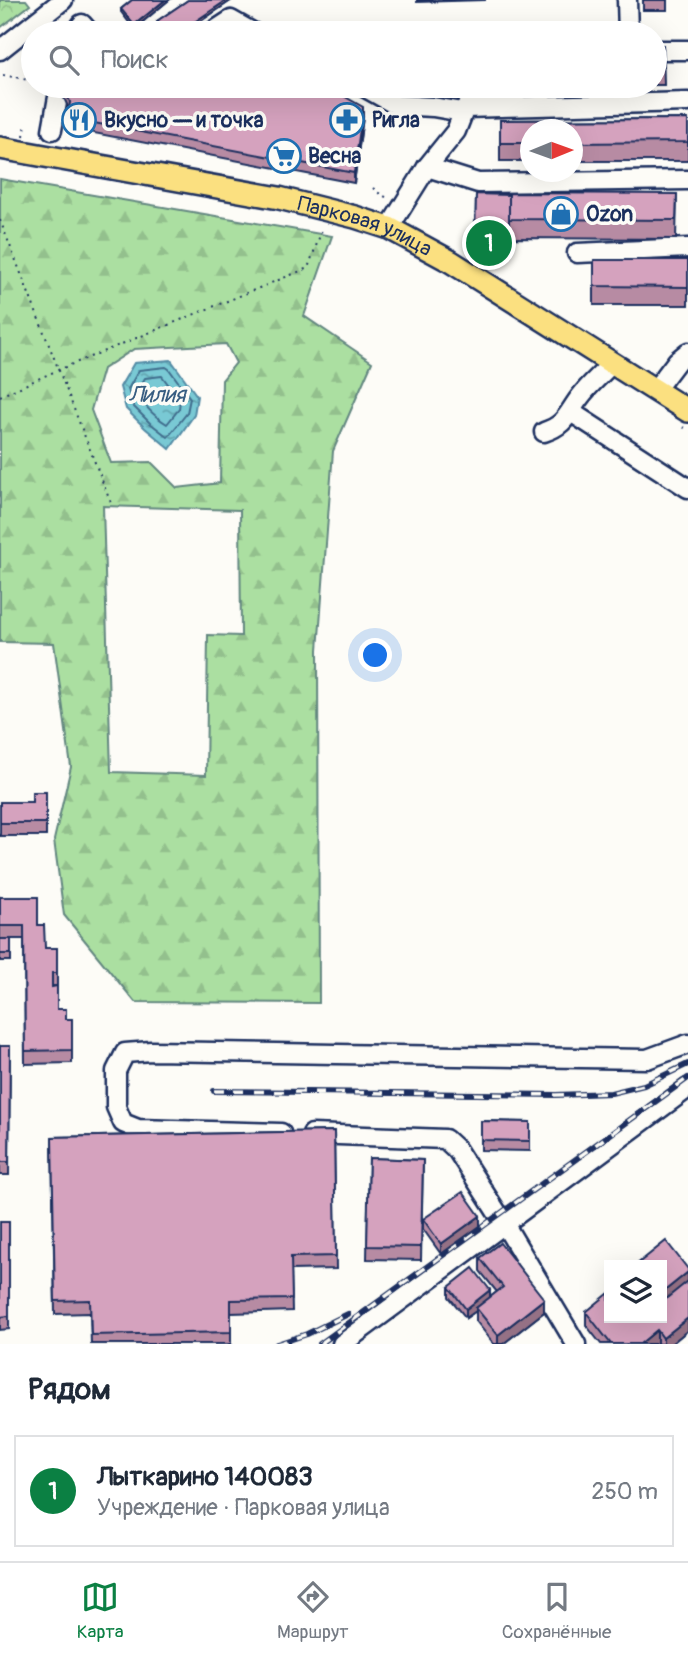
<!DOCTYPE html>
<html lang="ru">
<meta charset="utf-8">
<style>
body{margin:0;font-family:Pangolin,sans-serif;background:#f6f6f7;color:#1f2937}
.controls{position:absolute;right:21px;bottom:21px;display:grid;overflow:hidden;border-radius:0px;box-shadow:0 7px 28px #0002}
.controls button{width:63px;height:63px;display:grid;place-items:center;padding:0;border:0;border-bottom:2px solid #e0e1e3;background:#fff;color:#1f2937;font:35px sans-serif}
.compass{position:absolute;left:520px;top:119px;width:63px;height:63px;border-radius:50%;background:#fff;box-shadow:0 7px 28px #0002;rotate:89deg}
.you{position:absolute;left:376px;top:656px;width:24px;height:24px;margin:-18px;border:5px solid #fff;border-radius:50%;background:#1a73e8;box-shadow:0 0 0 10px #1a73e833}
.badge{display:grid;place-items:center;width:46px;height:46px;border-radius:50%;background:#0b8043;color:#fff;font-size:23px;font-weight:700}
.pin{position:absolute;translate:-50% -50%;border:4px solid #fff;box-shadow:0 2px 7px #0006}
.list{margin:0;padding:0;list-style:none}
h2{display:flex;justify-content:space-between;align-items:center;height:91px;margin:0;padding:0 28px;font-size:30px}
h2 small{font-size:23px;font-weight:400;color:#747a83}
.list li{display:grid;grid-template-columns:46px 1fr auto;gap:21px;align-items:center;box-sizing:border-box;height:112px;margin:0 14px 14px;padding:0 14px;border:2px solid #e0e1e3;border-radius:0px}
.list b{display:block;font-size:26px;white-space:nowrap}
.list p{margin:0;font-size:23px;white-space:nowrap;color:#747a83}
.list em{font-size:23px;font-style:normal;color:#747a83}
.icon{flex:none;width:38px;height:38px;fill:none;stroke:currentColor;stroke-width:2;stroke-linecap:round;stroke-linejoin:round}
.map{position:relative;flex:none;width:688px;height:1344px;overflow:hidden}
.search{position:absolute;background:#fff;box-shadow:0 7px 28px #0002;left:21px;right:21px;top:21px;height:77px;display:flex;align-items:center;gap:18px;box-sizing:border-box;padding:0 24px;border-radius:38px;color:#747a83;font-size:26px}
.sheet{height:217px;background:#fff}
nav{display:flex;justify-content:space-around;align-items:center;box-sizing:border-box;height:98px;border-top:2px solid #e0e1e3;background:#fff;font-size:19px;color:#747a83}
nav a{display:grid;justify-items:center;gap:4px}
nav .on{color:#0b8043}
.map>svg:first-child{display:block}
</style>
<div class="map">
<svg width="688" height="1344" viewBox="0 0 688 1344">
<defs>
<pattern id="forest-firs" width="22" height="20" patternUnits="userSpaceOnUse" patternTransform="scale(1.75)"><rect width="22" height="20" fill="#abdfa1"/><path d="M5 1l3.5 6h-7zM16 11l3.5 6h-7z" fill="#93c08d"/></pattern>
<pattern id="park-crowns" width="20" height="18" patternUnits="userSpaceOnUse" patternTransform="scale(1.75)"><rect width="20" height="18" fill="#abdfa1"/><path d="M2 6a3 3 0 1 1 6 0M12 15a3 3 0 1 1 6 0" fill="none" stroke="#93c08d"/></pattern>
<pattern id="water-ripples" width="26" height="14" patternUnits="userSpaceOnUse" patternTransform="scale(1.75)"><rect width="26" height="14" fill="#79c9d4"/><path d="M2 4q2-2 4 0t4 0M15 11q2-2 4 0t4 0" fill="none" stroke="#62a4af"/></pattern>
</defs>
<rect width="100%" height="100%" fill="#fdfcf7"/>
<filter id="ink" filterUnits="userSpaceOnUse"><feTurbulence type="fractalNoise" baseFrequency=".0143" numOctaves="2"/><feDisplacementMap in="SourceGraphic" scale="14" xChannelSelector="R" yChannelSelector="G"/><feConvolveMatrix kernelMatrix="1 2 1 2 8 2 1 2 1" color-interpolation-filters="sRGB"/></filter>
<g filter="url(#ink)">
<!-- forest -->
<path fill="url(#forest-firs)" stroke="#638780" stroke-width="2" fill-rule="evenodd" d="M0,179L332,236L304,316L372,362L333,451L318,650L319,1003L135,1002L64,915L54,840L71,767L54,643L0,642ZM226,344L236,363L222,380L220,483L177,488L151,462L111,463L91,410L103,369L134,349ZM103,506L240,510L241,636L208,635L206,775L111,772Z"/>
<!-- park -->
<path fill="url(#park-crowns)" stroke="#638780" stroke-width="2" d="M0,0H26L30,5L0,28Z"/>
<!-- water -->
<path fill="url(#water-ripples)" stroke="#538ba5" stroke-width="2" d="M171,360L197,396L194,415L170,449L145,428L126,409L120,387L134,363Z"/>
<g fill="none" stroke-linecap="round" stroke-linejoin="round">
<!-- shore -->
<g stroke="#416d8d" stroke-width="2">
<path d="M166,367L169,369L190,398L187,413L168,437L150,423L133,406L128,389L139,370Z"/>
<path d="M162,376L180,400L179,409L167,424C154,416 142,405 138,390L145,378Z"/>
</g>
<!-- minor casing -->
<g stroke="#1b2f5e" stroke-width="23">
<g id="minor">
<path d="M627,0L628,33"/>
<path d="M76,33L82,24L90,33"/>
<path d="M211,33L231,20L254,33"/>
<path d="M0,50L63,0"/>
<path d="M655,50H688"/>
<path d="M362,86L396,105L433,107L456,111L462,114"/>
<path d="M52,130L60,86"/>
<path d="M427,167L478,183L688,180"/>
<path d="M389,228L427,167L456,131L465,108L688,102"/>
<path d="M577,253L688,248"/>
<path d="M655,390L677,361L688,352"/>
<path d="M571,412L688,488"/>
<path d="M544,432C566,425 567,414 580,397C589,385 602,374 612,363"/>
<path d="M281,1133L138,1129L123,1123L116,1107V1071L125,1053L151,1051L647,1059L688,1044"/>
<path d="M312,1134L445,1139L457,1150L505,1225L576,1344"/>
<path d="M342,1344L688,1088"/>
</g>
</g>
<!-- major casing -->
<g stroke="#1b2f5e" stroke-width="26">
<g id="major">
<path id="s1" d="M0,148L279,198L355,217L389,228L450,261L688,411"/>
</g>
</g>
<!-- path -->
<g stroke="#1b2f5e" stroke-width="2" stroke-dasharray="2 5" stroke-linecap="butt">
<path d="M3,75L33,81"/>
<path d="M24,136L26,124"/>
<path d="M373,188L377,192L389,199"/>
<path d="M0,220L112,506"/>
<path d="M0,396L58,370L308,268L323,227"/>
<path d="M683,427L688,430"/>
</g>
<!-- minor -->
<use href="#minor" stroke="#fdfcf7" stroke-width="18"/>
<!-- major -->
<use href="#major" stroke="#fbe080" stroke-width="21"/>
<!-- rail casing -->
<g stroke="#1b2f5e" stroke-width="6">
<g id="rail">
<path d="M214,1091L556,1095L611,1093L644,1085L688,1064"/>
<path d="M277,1344L307,1334L348,1314"/>
<path d="M320,1344L688,1078"/>
</g>
</g>
<!-- rail -->
<use href="#rail" stroke="#fdfcf7" stroke-width="3.5" stroke-dasharray="10" stroke-linecap="butt"/>
</g>
<!-- wall -->
<g fill="#b78ba3" stroke="#1b2f5e" stroke-width="2">
<path d="M132,0H169L134,29L121,12V9Z"/>
<path d="M188,0H232L183,33H163L157,24V21Z"/>
<path d="M417,0H486L417,2Z"/>
<rect x="643" y="0" width="24" height="10"/>
<path d="M655,45H663L664,85H655Z"/>
<path d="M434,86H577L434,87Z"/>
<path d="M64,88L363,117L354,183L68,128L69,109L64,98Z"/>
<path d="M688,119V161H572V130H530V161H500V120Z"/>
<path d="M476,194H677L676,239L509,238V251L475,250Z"/>
<rect x="594" y="260" width="94" height="45"/>
<path d="M46,792V836H0V802H32Z"/>
<path d="M0,897L38,925L45,948H57V986H52L57,1009L66,1019H72V1063L25,1064L24,939H11V961H0Z"/>
<path d="M0,1046H10L9,1175H0Z"/>
<path d="M481,1121L530,1122V1151L481,1150Z"/>
<path d="M334,1131L336,1269L291,1270L292,1311L231,1313V1344H91L90,1313L55,1314L52,1137Z"/>
<path d="M369,1158L423,1160L421,1260L367,1259Z"/>
<path d="M423,1219L480,1226L441,1254L423,1229Z"/>
<path d="M0,1222H9V1329L0,1330Z"/>
<path d="M480,1258L544,1312L503,1344H494L476,1321V1311L466,1318L449,1297V1287L490,1297L497,1292L480,1271Z"/>
<path d="M586,1312L609,1318L688,1330L671,1344H658L657,1343L656,1344H601L586,1325Z"/>
</g>
<!-- shaded-wall -->
<g fill="#957185" stroke="#1b2f5e" stroke-width="2">
<path d="M165,0H169L134,29V25Z"/>
<path d="M227,0H232L183,33H178Z"/>
<path d="M363,107V117L354,183V173Z"/>
<path d="M480,1216V1226L441,1254V1244Z"/>
<path d="M688,1272V1285L662,1306V1293Z"/>
<path d="M490,1290V1299L476,1308V1311L466,1318V1309Z"/>
<path d="M544,1299V1312L503,1344H498V1335Z"/>
<path d="M688,1318V1330L671,1344H663V1338Z"/>
<path d="M657,1330V1343L656,1344H640Z"/>
</g>
<!-- building -->
<g fill="#d5a2be" stroke="#1b2f5e" stroke-width="2">
<path d="M132,0H165L134,25L121,9Z"/>
<path d="M188,0H227L178,33H165L157,21Z"/>
<path d="M655,45H663L664,66H655Z"/>
<path d="M64,86H326L363,107L354,173L68,118L70,102L64,88Z"/>
<path d="M688,119V142L572,143V130H530V143H500V120Z"/>
<path d="M509,193L677,194L676,220L509,219Z"/>
<path d="M476,194L509,195V241L475,240Z"/>
<path d="M594,260H688V287L594,286Z"/>
<path d="M32,792H46V823H0V802H32Z"/>
<path d="M0,897H38V925H44L45,948H57V973H52V987L57,986V1009H66V1019H72V1050L25,1051L24,926H0Z"/>
<rect x="0" y="939" width="11" height="15"/>
<path d="M0,1046H10L9,1162H0Z"/>
<path d="M481,1121L530,1122V1141L481,1140Z"/>
<path d="M334,1131L336,1256L291,1257L292,1299L231,1300V1332L91,1335L90,1300L55,1301L52,1137Z"/>
<path d="M369,1158L423,1160L421,1247L367,1246Z"/>
<path d="M463,1192L480,1216L441,1244L423,1219Z"/>
<path d="M0,1222H9V1316L0,1317Z"/>
<path d="M666,1241L688,1269V1272L662,1293V1265H636Z"/>
<path d="M500,1243L544,1299L498,1335L476,1308L503,1287L480,1258Z"/>
<path d="M473,1268L490,1290L466,1309L449,1287Z"/>
<path d="M688,1281V1318L663,1338L657,1330L640,1344H611L586,1312L609,1293V1318H662V1302Z"/>
</g>
</g>
<!-- icons -->
<defs>
<g id="restaurant-ring" transform="scale(1.75)"><circle r="9.5" fill="#fdfcf7" stroke="#1f6fb2" stroke-width="1.5"/><path d="M-5-6h1v4h1v-4h1v4h1v-4h1v5L-1.5 .5V6h-2V.5L-5-1ZM5-6V6H3V1.5H1.5Q1.5-4 5-6Z" fill="#1f6fb2"/></g>
<g id="pharmacy-ring" transform="scale(1.75)"><circle r="9.5" fill="#fdfcf7" stroke="#1f6fb2" stroke-width="1.5"/><path d="M-2-6h4v4h4v4h-4v4h-4v-4h-4v-4h4Z" fill="#1f6fb2"/></g>
<g id="supermarket-ring" transform="scale(1.75)"><circle r="9.5" fill="#fdfcf7" stroke="#1f6fb2" stroke-width="1.5"/><path d="M-6-5.5h2.5l.6 2H6L4.5 2H-2.5L-4.4-4H-6ZM-1.5 3.2a1.3 1.3 0 1 0 .1 0ZM3 3.2a1.3 1.3 0 1 0 .1 0Z" fill="#1f6fb2"/></g>
<g id="shop-ring" transform="scale(1.75)"><circle r="9.5" fill="#fdfcf7" stroke="#1f6fb2" stroke-width="1.5"/><path d="M-5-2.5h2.3a2.7 3.5 0 0 1 5.4 0H5L5.5 6h-11ZM-1.5-2.5h3a1.5 2.3 0 0 0-3 0Z" fill="#1f6fb2"/></g>
</defs>
<g fill-rule="evenodd">
<use href="#restaurant-ring" x="79" y="120"/>
<use href="#pharmacy-ring" x="347" y="120"/>
<use href="#supermarket-ring" x="284" y="156"/>
<use href="#shop-ring" x="561" y="214"/>
</g>
<g text-anchor="middle" stroke-width="7" stroke-linejoin="round" paint-order="stroke">
<!-- poi labels -->
<g font-size="21" font-weight="bold" fill="#1b2f5e" stroke="#fdfcf7" text-anchor="start">
<text x="104" y="127">Вкусно — и точка</text>
<text x="372" y="127">Ригла</text>
<text x="308" y="163">Весна</text>
<text x="586" y="221">Ozon</text>
</g>
<!-- street labels -->
<g font-size="21" fill="#1b2f5e" stroke="#fdfcf7">
<text dy="7" stroke="none"><textPath href="#s1" startOffset="374">Парковая улица</textPath></text>
</g>
<!-- water labels -->
<g font-size="23" font-style="italic" fill="#375d81" stroke="#fdfcf7">
<text x="157" y="402">Лилия</text>
</g>
</g>
</svg>
<div class="controls">
<button><svg class="icon" aria-label="layers" viewBox="0 0 24 24"><path d="M12 4l9 5-9 5-9-5zM3 14l9 5 9-5"/></svg></button>
</div>
<svg class="compass" viewBox="-18 -18 36 36"><path d="M0-13l5 13h-10z" fill="#e53935"/><path d="M0 13l5-13h-10z" fill="#747a83"/></svg>
<div class="you"></div>
<div class="pin badge" style="left:489px;top:243px">1</div>
<div class="search"><svg class="icon" aria-label="search" viewBox="0 0 24 24"><circle cx="10" cy="10" r="6"/><path d="M15 15l6 6"/></svg>Поиск</div>
</div>
<section class="sheet">
<h2>Рядом<small></small></h2>
<ul class="list">
<li><span class="badge">1</span><div><b>Лыткарино 140083</b><p>Учреждение · Парковая улица</p></div><em>250 m</em></li>
</ul>
</section>
<nav>
<a class="on"><svg class="icon" aria-label="map" viewBox="0 0 24 24"><path d="M3 6l6-2 6 2 6-2v14l-6 2-6-2-6 2zM9 4v14M15 6v14"/></svg>Карта</a>
<a><svg class="icon" aria-label="directions" viewBox="0 0 24 24"><path d="M12 3l9 9-9 9-9-9zM9 14v-3h6M13 9l2 2-2 2"/></svg>Маршрут</a>
<a><svg class="icon" aria-label="saved" viewBox="0 0 24 24"><path d="M7 4h10v16l-5-4-5 4z"/></svg>Сохранённые</a>
</nav>
